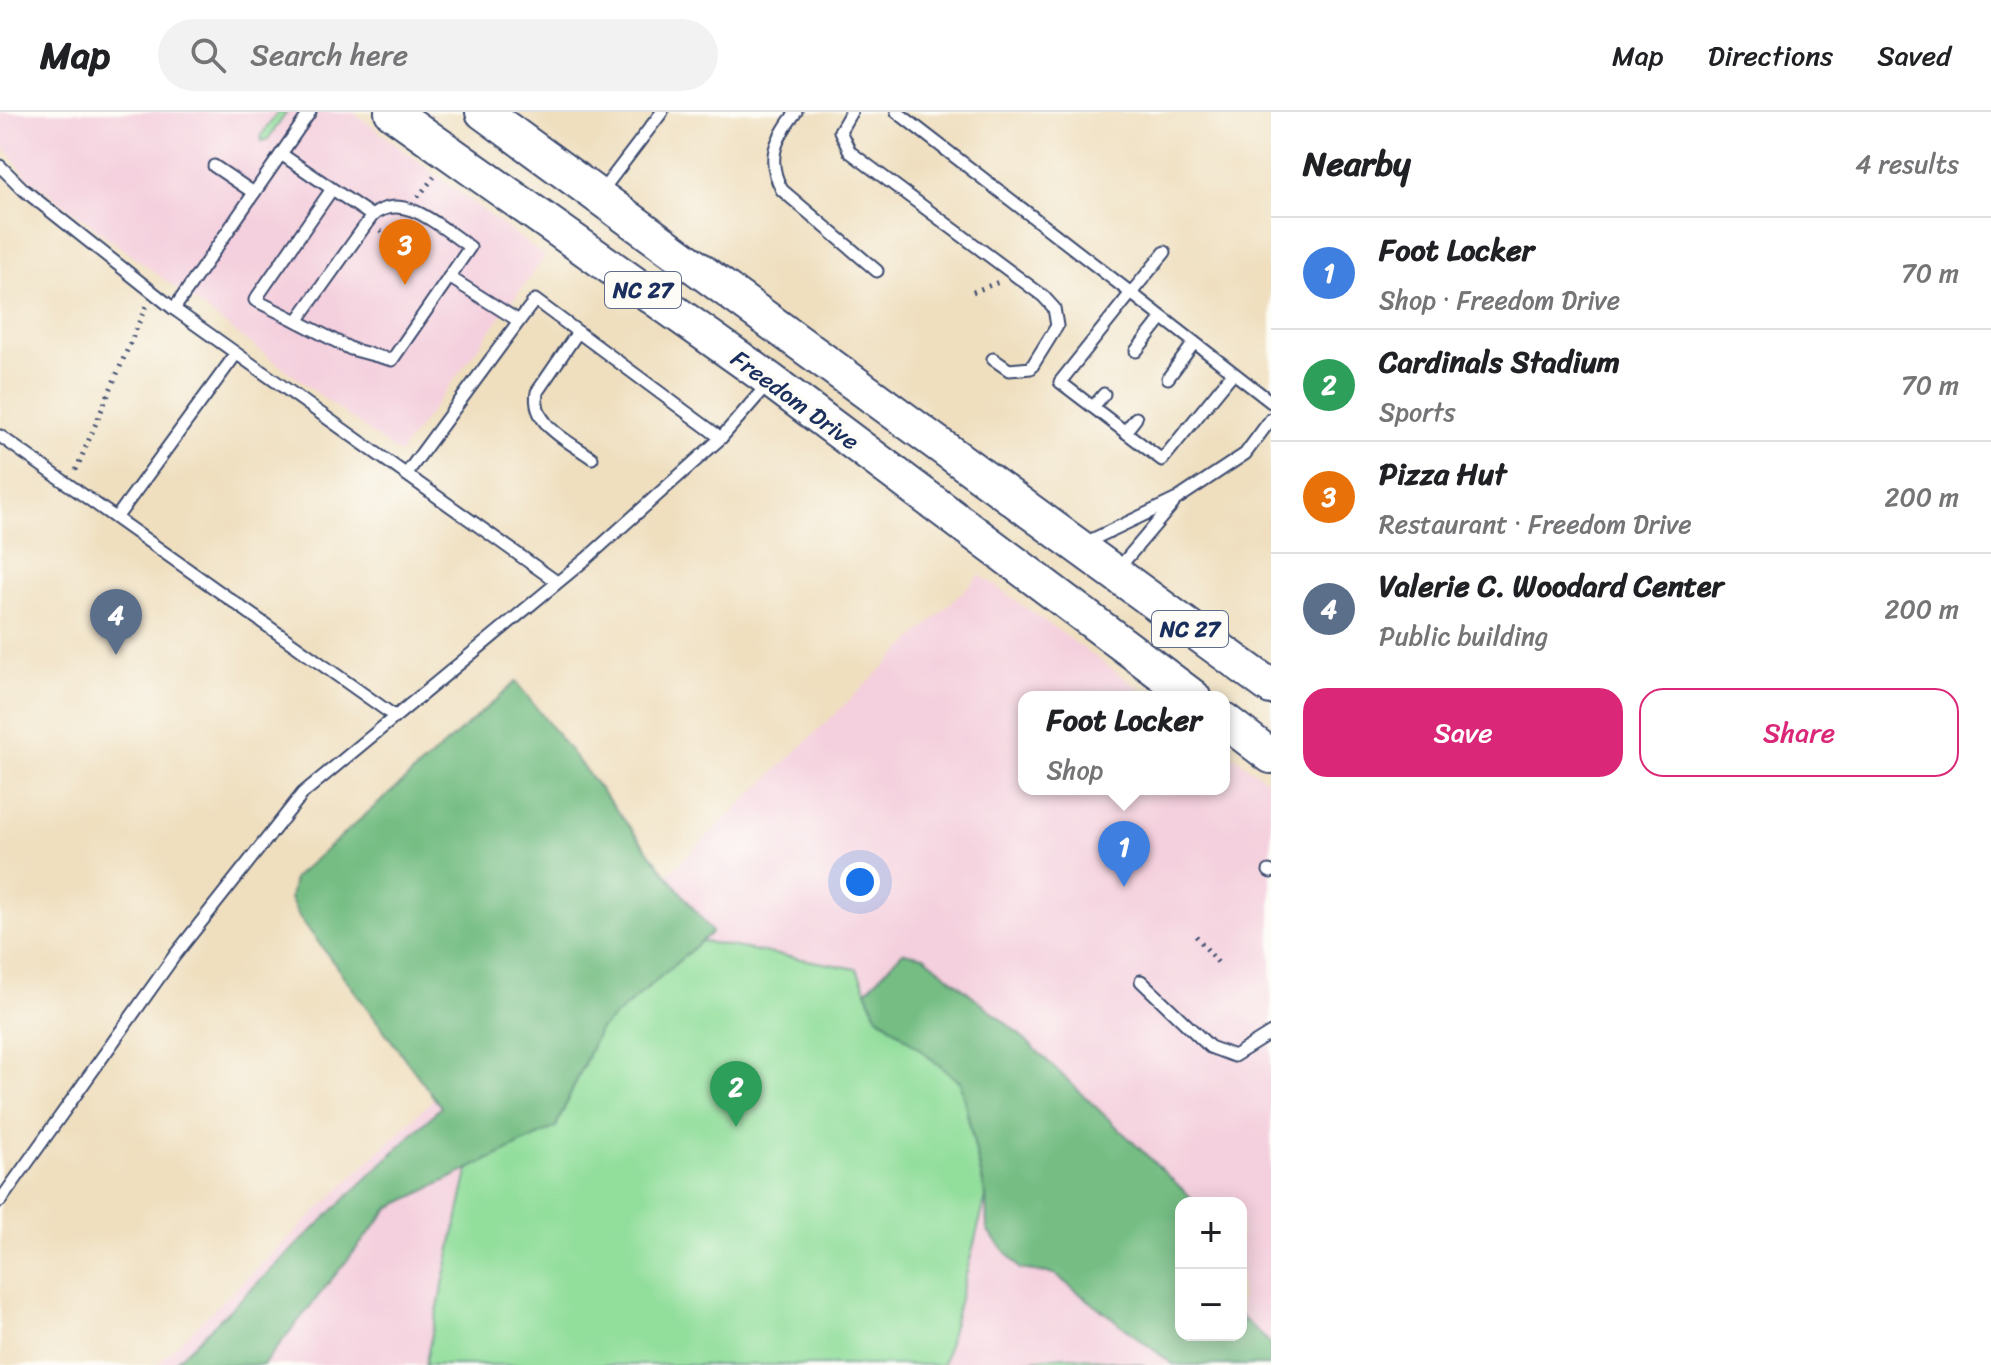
<!DOCTYPE html>
<meta charset="utf-8">
<style>
body{margin:0;font-family:Sriracha,sans-serif;background:#f2f2f2;color:#202124}
.controls{position:absolute;right:24px;bottom:24px;display:grid;overflow:hidden;border-radius:16px;box-shadow:0 4px 20px #0003}
.controls button{width:72px;height:72px;display:grid;place-items:center;padding:0;border:0;border-bottom:2px solid #e0e0e0;background:#fff;color:#202124;font:40px sans-serif}
.you{position:absolute;left:860px;top:770px;width:28px;height:28px;margin:-20px;border:6px solid #fff;border-radius:50%;background:#1a73e8;box-shadow:0 0 0 12px #1a73e833}
.badge{display:grid;place-items:center;width:52px;height:52px;border-radius:50%;background:#db2777;color:#fff;font-size:26px;font-weight:700}
.pin{position:absolute;translate:-50% -66px;filter:drop-shadow(0 2px 4px #0008)}
.pin::after{content:'';position:absolute;top:42px;width:28px;height:24px;background:inherit;clip-path:polygon(0 0,100% 0,50% 100%)}
.popup{position:absolute;left:1018px;top:579px;width:212px;height:104px;box-sizing:border-box;display:grid;place-content:center;border-radius:16px;background:#fff;filter:drop-shadow(0 2px 6px #0005);font-size:26px;white-space:nowrap;color:#757577}
.popup b{font-size:30px;color:#202124}
.popup::after{content:'';position:absolute;left:50%;top:100%;margin-left:-16px;border:16px solid transparent;border-top-color:#fff}
.list{margin:0;padding:0;list-style:none}
h2{display:flex;justify-content:space-between;align-items:center;height:104px;margin:0;padding:0 32px;font-size:34px}
h2 small{font-size:26px;font-weight:400;color:#757577}
.list li{display:grid;grid-template-columns:52px 1fr auto;gap:24px;align-items:center;box-sizing:border-box;height:112px;padding:0 32px;border-top:2px solid #e0e0e0}
.list b{display:block;font-size:30px;white-space:nowrap}
.list p{margin:0;font-size:26px;white-space:nowrap;color:#757577}
.list em{font-size:26px;font-style:normal;color:#757577}
.actions{display:flex;gap:16px;padding:24px 32px}
.actions a{flex:1;padding:18px 0;border:2px solid #db2777;border-radius:24px;text-align:center;font-size:28px;color:#db2777}
.actions .main{background:#db2777;color:#fff}
.icon{flex:none;width:44px;height:44px;fill:none;stroke:currentColor;stroke-width:2;stroke-linecap:round;stroke-linejoin:round}
.map{position:relative;flex:none;width:1271px;height:1253px;overflow:hidden}
header{display:flex;align-items:center;gap:48px;box-sizing:border-box;height:112px;padding:0 40px;background:#fff;border-bottom:2px solid #e0e0e0}
header strong{font-size:38px}
nav{display:flex;gap:44px;margin-inline-start:auto;font-size:28px}
.search{width:560px;height:72px;background:#f2f2f2;display:flex;align-items:center;gap:20px;box-sizing:border-box;padding:0 28px;border-radius:44px;color:#757577;font-size:30px}
main{display:flex}
aside{flex:1;background:#fff}
.map>svg:first-child{display:block}
</style>
<header>
<strong>Map</strong>
<div class="search"><svg class="icon" aria-label="search" viewBox="0 0 24 24"><circle cx="10" cy="10" r="6"/><path d="M15 15l6 6"/></svg>Search here</div>
<nav><a>Map</a><a>Directions</a><a>Saved</a></nav>
</header>
<main>
<div class="map">
<svg width="1271" height="1253" viewBox="0 0 1271 1253">
<rect width="100%" height="100%" fill="#fdfcf7"/>
<filter id="ink" filterUnits="userSpaceOnUse"><feTurbulence type="fractalNoise" baseFrequency=".0125" numOctaves="2"/><feDisplacementMap in="SourceGraphic" scale="16" xChannelSelector="R" yChannelSelector="G"/><feConvolveMatrix kernelMatrix="1 2 1 2 8 2 1 2 1" color-interpolation-filters="sRGB"/></filter>
<filter id="wash" filterUnits="userSpaceOnUse"><feTurbulence type="fractalNoise" baseFrequency=".006" numOctaves="4" result="noise"/><feDisplacementMap in="SourceGraphic" scale="32" xChannelSelector="R" yChannelSelector="G"/><feGaussianBlur stdDeviation="1.8" result="paint"/><feColorMatrix in="noise" values="0 0 0 0 0 0 0 0 0 0 0 0 0 0 0 0 0 1.4 0 .05"/><feComposite in="paint" operator="in"/></filter>
<g filter="url(#wash)">
<rect width="100%" height="100%" fill="#efdfbf"/>
<!-- built -->
<g fill="#f4cfdd" fill-rule="evenodd">
<path d="M0,0H353L545,145L399,342L28,66L0,30Z"/>
<path d="M980,463L1152,585H1024V677H1224V637L1271,671V1253H156ZM1181,1091H1241V1223H1181Z"/>
</g>
<!-- green -->
<g fill="#92de9b" stroke="#56867c" stroke-width="2">
<path d="M278,0H287L268,27L262,29L261,24Z"/>
<path d="M696,828L857,857L877,903L960,970L986,1085L943,1253H425L468,1060L561,937Z"/>
<path d="M1063,1244L1146,1253H996Z"/>
</g>
<!-- forest -->
<g fill="#75bd83" stroke="#487670" stroke-width="2">
<path d="M516,570L712,820L599,918L556,1015L389,1096L263,1253H172L441,995L298,803L290,786L294,766Z"/>
<path d="M903,840L924,844L1019,922L1197,1091H1181V1223H1241V1205L1271,1232V1253H1174L1054,1162L1020,1157L987,1118L986,1084L960,970L877,903L866,879Z"/>
</g>
</g>
<g filter="url(#ink)">
<g fill="none" stroke-linecap="round" stroke-linejoin="round">
<!-- lane casing -->
<g stroke="#3b496d" stroke-width="15">
<g id="lane">
<path d="M796,0C776,26 765,47 782,78L877,159"/>
<path d="M851,0L840,19L850,40L1043,184L1054,196L1057,214L1031,256L1009,258L993,247"/>
<path d="M897,0L1131,181L1060,270L1162,348L1232,262"/>
<path d="M281,42L372,104L297,209L255,188L332,77"/>
<path d="M0,54L24,78L174,197L310,0"/>
<path d="M214,54L254,81"/>
<path d="M601,80L662,0"/>
<path d="M1165,140L1131,181L1271,290"/>
<path d="M174,197L557,470"/>
<path d="M297,209L351,237L392,248L470,135C442,117 403,77 372,104"/>
<path d="M519,209L535,188L721,326"/>
<path d="M578,220L537,280C531,313 569,329 592,346"/>
<path d="M1136,239L1162,206"/>
<path d="M1168,266L1194,231"/>
<path d="M1093,295L1104,282"/>
<path d="M1125,320L1136,306"/>
<path d="M0,324L393,603"/>
<path d="M407,361L519,209L449,165"/>
<path d="M116,406L236,242"/>
<path d="M1085,431L1177,387L1245,342L1271,307"/>
<path d="M1117,458L1173,392"/>
<path d="M1269,759L1271,760"/>
<path d="M1141,869L1210,935L1234,944L1271,921"/>
<path d="M0,1089L175,843L303,681L586,447L721,326L767,273"/>
</g>
</g>
<!-- primary casing -->
<g stroke="#3b496d" stroke-width="38">
<g id="primary">
<path d="M392,0L770,268L1193,585"/>
<path d="M483,0L1271,575"/>
<path d="M1224,608L1271,644"/>
</g>
</g>
<!-- path -->
<g stroke="#3b496d" stroke-width="5" stroke-dasharray="2 6" stroke-linecap="butt">
<path d="M418,85L434,65"/>
<path d="M380,119L399,132"/>
<path d="M973,180L999,170"/>
<path d="M76,358L146,194"/>
<path d="M1196,824L1219,852"/>
</g>
<!-- lane -->
<use href="#lane" stroke="#fff" stroke-width="11"/>
<!-- primary -->
<use href="#primary" stroke="#fff" stroke-width="34"/>
</g>
</g>
<g text-anchor="middle" stroke-width="8" stroke-linejoin="round" paint-order="stroke">
<!-- shield labels -->
<g fill="#fdfcf7" stroke="#5f6c8c" stroke-width="2">
<rect x="605" y="160" width="76" height="36" rx="6"/>
<rect x="1152" y="499" width="76" height="36" rx="6"/>
</g>
<g font-size="22" font-weight="bold" fill="#1b2f5e">
<text x="643" y="186">NC 27</text>
<text x="1190" y="525">NC 27</text>
</g>
<!-- street labels -->
<g font-size="24" fill="#1b2f5e" stroke="#fdfcf7">
<text transform="translate(795 288) rotate(36)" y="8">Freedom Drive</text>
</g>
</g>
</svg>
<div class="controls">
<button>+</button>
<button>−</button>
</div>
<div class="you"></div>
<div class="pin badge" style="left:1124px;top:775px;background:#3f7fe0">1</div>
<div class="popup"><b>Foot Locker</b>Shop</div>
<div class="pin badge" style="left:736px;top:1015px;background:#2e9e5b">2</div>
<div class="pin badge" style="left:405px;top:173px;background:#e8710a">3</div>
<div class="pin badge" style="left:116px;top:543px;background:#5c6f8a">4</div>
</div>
<aside>
<h2>Nearby<small>4 results</small></h2>
<ul class="list">
<li><span class="badge" style="background:#3f7fe0">1</span><div><b>Foot Locker</b><p>Shop · Freedom Drive</p></div><em>70 m</em></li>
<li><span class="badge" style="background:#2e9e5b">2</span><div><b>Cardinals Stadium</b><p>Sports</p></div><em>70 m</em></li>
<li><span class="badge" style="background:#e8710a">3</span><div><b>Pizza Hut</b><p>Restaurant · Freedom Drive</p></div><em>200 m</em></li>
<li><span class="badge" style="background:#5c6f8a">4</span><div><b>Valerie C. Woodard Center</b><p>Public building</p></div><em>200 m</em></li>
</ul>
<div class="actions"><a class="main">Save</a><a>Share</a></div>
</aside>
</main>
